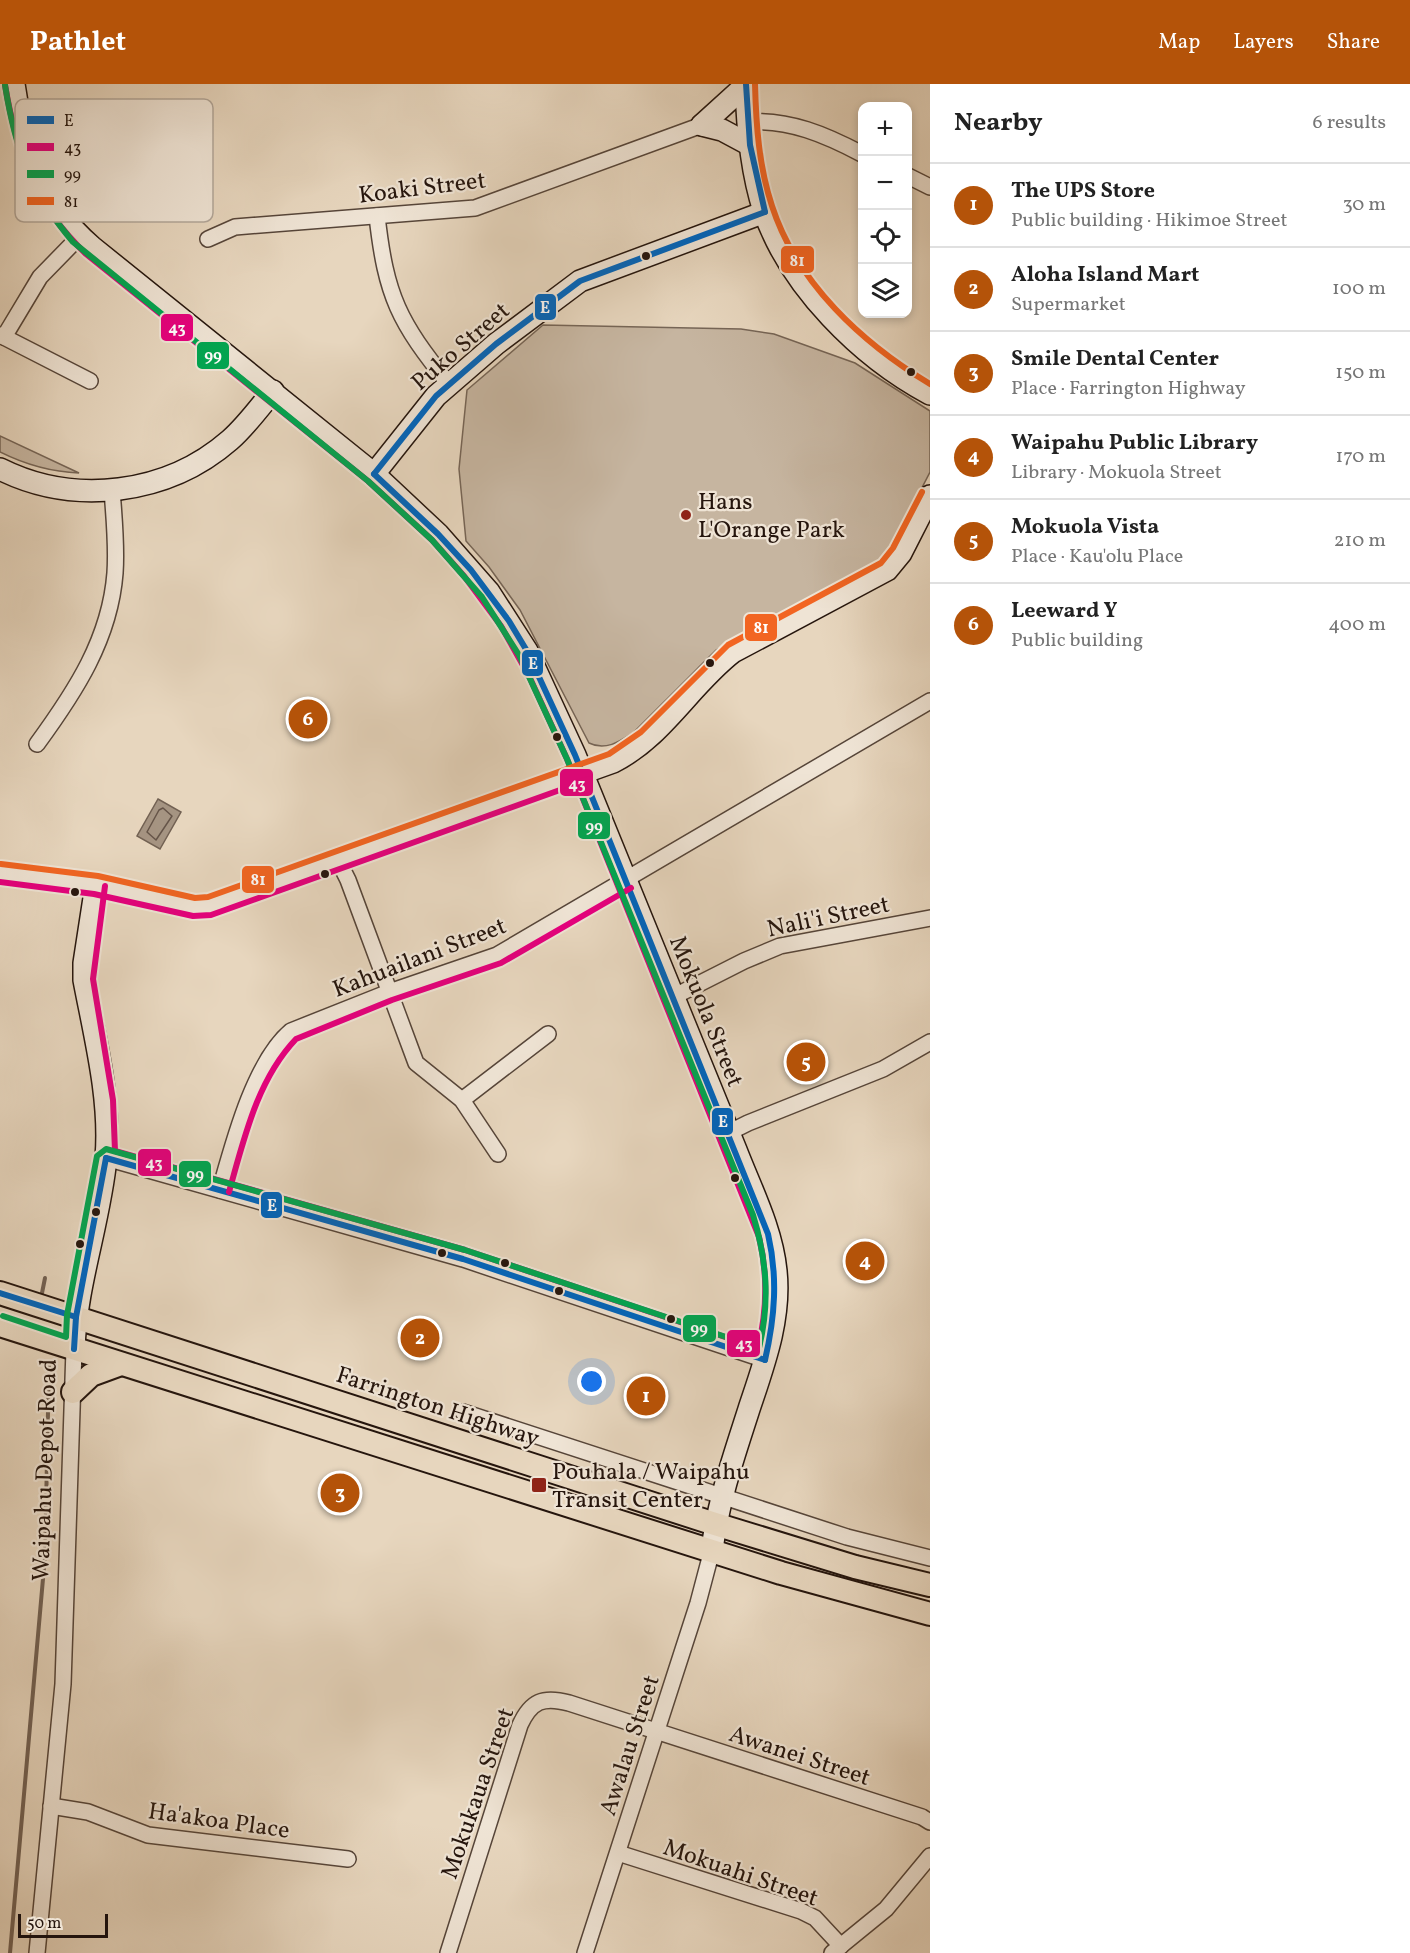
<!DOCTYPE html>
<meta charset="utf-8">
<style>
body{margin:0;font-family:Vollkorn,serif;background:#f2f2f2;color:#222}
.controls{position:absolute;right:18px;top:18px;display:grid;overflow:hidden;border-radius:12px;box-shadow:0 3px 9px #0003}
.controls button{width:54px;height:54px;display:grid;place-items:center;padding:0;border:0;border-bottom:2px solid #e0e0e0;background:#fff;color:#222;font:30px sans-serif}
.scale{position:absolute;left:18px;bottom:15px;width:90px;box-sizing:border-box;padding-left:6px;border:3px solid #25150d;border-top:0;font-size:16px;line-height:21px;white-space:nowrap;color:#25150d;-webkit-text-stroke:4px #efe4d5;paint-order:stroke}
.you{position:absolute;left:592px;top:1298px;width:21px;height:21px;margin:-15px;border:4px solid #fff;border-radius:50%;background:#1a73e8;box-shadow:0 0 0 9px #1a73e833}
.badge{display:grid;place-items:center;width:39px;height:39px;border-radius:50%;background:#b45309;color:#fff;font-size:20px;font-weight:700}
.pin{position:absolute;translate:-50% -50%;border:3px solid #fff;box-shadow:0 2px 6px #0006}
.list{margin:0;padding:0;list-style:none}
h2{display:flex;justify-content:space-between;align-items:center;height:78px;margin:0;padding:0 24px;font-size:26px}
h2 small{font-size:20px;font-weight:400;color:#767676}
.list li{display:grid;grid-template-columns:39px 1fr auto;gap:18px;align-items:center;box-sizing:border-box;height:84px;padding:0 24px;border-top:2px solid #e0e0e0}
.list b{display:block;font-size:22px;white-space:nowrap}
.list p{margin:0;font-size:20px;white-space:nowrap;color:#767676}
.list em{font-size:20px;font-style:normal;color:#767676}
.icon{flex:none;width:33px;height:33px;fill:none;stroke:currentColor;stroke-width:2;stroke-linecap:round;stroke-linejoin:round}
.map{position:relative;flex:none;width:930px;height:1869px;overflow:hidden}
header{display:flex;align-items:center;gap:36px;box-sizing:border-box;height:84px;padding:0 30px;background:#b45309;color:#fff}
header strong{font-size:28px}
nav{display:flex;gap:33px;margin-inline-start:auto;font-size:21px}
main{display:flex}
aside{flex:1;background:#fff}
.map>svg:first-child{display:block}
</style>
<header>
<strong>Pathlet</strong>
<nav><a>Map</a><a>Layers</a><a>Share</a></nav>
</header>
<main>
<div class="map">
<svg width="930" height="1869" viewBox="0 0 930 1869">
<rect width="100%" height="100%" fill="#e7d6be"/>
<filter id="stains"><feTurbulence type="fractalNoise" baseFrequency=".00333" numOctaves="4"/><feColorMatrix values="0 0 0 0 .2 0 0 0 0 .09 0 0 0 0 .02 0 0 0 .5 -.17"/></filter>
<radialGradient id="worn" r=".72"><stop offset=".6" stop-color="#630" stop-opacity="0"/><stop offset="1" stop-color="#630" stop-opacity=".3"/></radialGradient>
<!-- green -->
<g fill="#c6b5a0" stroke="#766556" stroke-width="1.5">
<path d="M543,241L741,245L774,250L855,279L930,327V388L895,456L882,475L868,486L716,566L633,649C619,658 605,667 589,659L520,526L489,483L466,457L459,385L467,306Z"/>
<path d="M0,352L79,389C50,388 26,381 0,368Z"/>
</g>
<!-- water -->
<path fill="#a59482" stroke="#726153" stroke-width="1.5" d="M158,715L181,728L160,765L137,752Z"/>
<g fill="none" stroke-linecap="round" stroke-linejoin="round">
<!-- shore -->
<path stroke="#655448" stroke-width="1.5" d="M163,724L172,732L156,756L147,748L159,726Z"/>
<!-- stream -->
<g stroke="#726153" stroke-width="4">
<path d="M42,1209L45,1194"/>
<path d="M10,1869L45,1472L49,1280"/>
</g>
<!-- street casing -->
<g stroke="#564539" stroke-width="18">
<g id="street">
<path d="M748,38C789,35 826,51 862,70"/>
<path d="M908,92L930,103"/>
<path d="M377,132C386,213 399,238 449,300"/>
<path d="M208,155L235,143L475,124L702,41"/>
<path d="M0,251L90,297"/>
<path d="M4,253L40,193L80,152"/>
<path d="M37,660C75,608 110,555 115,489C117,461 114,434 112,406"/>
<path d="M339,778L348,796L416,979L462,1016L498,1070"/>
<path d="M673,913L744,877L780,862L930,834"/>
<path d="M462,1016L548,950"/>
<path d="M728,1049L748,1039L883,985L930,958"/>
<path d="M106,1074L463,1175L765,1276"/>
<path d="M220,1106C233,1060 254,978 291,947L389,908L497,871L930,617"/>
<path d="M463,1328L847,1453L930,1474"/>
<path d="M51,1722L88,1728L148,1751L348,1775"/>
<path d="M618,1769L801,1827L815,1834L841,1862"/>
<path d="M37,1869L63,1600L74,1265"/>
<path d="M448,1869L520,1641C531,1617 543,1612 569,1619L922,1733L930,1738"/>
<path d="M585,1869L698,1519L712,1466"/>
<path d="M832,1869L886,1825L930,1772"/>
</g>
</g>
<!-- secondary casing -->
<g stroke="#25150d" stroke-width="24">
<g id="secondary">
<path d="M14,0C24,67 39,117 92,163L374,390L438,450L489,508L527,567L575,671L736,1066C751,1105 772,1145 776,1187C781,1235 764,1280 749,1325C734,1372 718,1417 712,1466"/>
<path d="M746,0C747,42 751,87 764,127C790,203 861,273 930,310"/>
<path d="M702,41L746,1"/>
<path d="M702,41L722,46L750,61"/>
<path d="M0,385C74,422 167,411 230,356C246,342 259,324 273,307"/>
<path d="M374,390L436,312L496,260L580,197L765,128"/>
<path d="M0,789L96,801L194,823L210,822L613,678C663,653 690,601 733,568L887,486L901,469L930,412"/>
<path d="M74,1265C76,1200 100,1138 106,1074C111,1016 95,954 84,896V879L96,801"/>
</g>
</g>
<!-- primary casing -->
<g stroke="#25150d" stroke-width="26">
<g id="primary">
<path d="M0,1209L715,1440L855,1483L930,1501"/>
<path d="M0,1241L781,1489L930,1530"/>
<path d="M73,1308L91,1291L121,1280"/>
</g>
</g>
<!-- street -->
<use href="#street" stroke="#efe4d5" stroke-width="15"/>
<!-- secondary -->
<use href="#secondary" stroke="#efe4d5" stroke-width="21"/>
<!-- primary -->
<use href="#primary" stroke="#e7d6be" stroke-width="22"/>
<!-- bus-1 casing -->
<g stroke="#efe4d5" stroke-width="10">
<g id="bus-1">
<path d="M746,0L750,61L765,128"/>
<path d="M374,390L438,450L471,486L509,537L527,567L575,671L768,1150C778,1193 775,1233 765,1276"/>
<path d="M374,390L436,312L496,260L580,197L765,128"/>
<path d="M106,1074L463,1175L765,1276"/>
<path d="M0,1209L76,1233"/>
<path d="M74,1265L76,1233L106,1074"/>
</g>
</g>
<!-- bus-2 casing -->
<g stroke="#efe4d5" stroke-width="10">
<g id="bus-2">
<path d="M5,1C17,71 34,120 86,170L368,397L432,456L464,492L501,542L529,592L567,675L759,1153C768,1190 767,1227 758,1264L465,1166L115,1067L113,1016L93,895L105,802"/>
<path d="M0,798L94,810L193,832L211,831L585,697"/>
<path d="M229,1108C244,1055 257,996 296,955L392,916L501,879L631,804"/>
</g>
</g>
<!-- bus-3 casing -->
<g stroke="#efe4d5" stroke-width="10">
<path id="bus-3" d="M3,1232L66,1253L67,1231L97,1072L106,1065L465,1166L759,1264C770,1218 767,1176 753,1131L567,675L519,571L482,513L432,456L368,397L73,158C31,109 15,65 5,1"/>
</g>
<!-- bus-4 casing -->
<g stroke="#efe4d5" stroke-width="10">
<g id="bus-4">
<path d="M755,0C756,41 759,83 772,122C797,199 862,259 930,300"/>
<path d="M1,780L98,792L195,814L208,813L609,670L641,648L728,561L881,479L893,464L922,408"/>
</g>
</g>
<!-- bus-1 -->
<use href="#bus-1" stroke="#0065bd" stroke-width="6"/>
<!-- bus-2 -->
<use href="#bus-2" stroke="#e5007d" stroke-width="6"/>
<!-- bus-3 -->
<use href="#bus-3" stroke="#00a651" stroke-width="6"/>
<!-- bus-4 -->
<use href="#bus-4" stroke="#f26522" stroke-width="6"/>
</g>
<!-- markers -->
<g fill="#25150d" stroke="#efe4d5" stroke-width="2">
<circle cx="646" cy="172" r="5"/>
<circle cx="911" cy="288" r="5"/>
<circle cx="710" cy="579" r="5"/>
<circle cx="557" cy="653" r="5"/>
<circle cx="325" cy="790" r="5"/>
<circle cx="75" cy="808" r="5"/>
<circle cx="735" cy="1094" r="5"/>
<circle cx="96" cy="1128" r="5"/>
<circle cx="80" cy="1160" r="5"/>
<circle cx="442" cy="1169" r="5"/>
<circle cx="505" cy="1179" r="5"/>
<circle cx="559" cy="1207" r="5"/>
<circle cx="671" cy="1235" r="5"/>
</g>
<g fill="#8f2418" stroke="#efe4d5" stroke-width="2">
<circle cx="686" cy="431" r="6"/>
<rect x="531" y="1393" width="16" height="16" rx="3"/>
</g>
<g text-anchor="middle" stroke-width="4.5" stroke-linejoin="round" paint-order="stroke">
<!-- street labels -->
<g font-size="24" fill="#25150d" stroke="#efe4d5">
<text transform="translate(422 103) rotate(-7)" y="8">Koaki Street</text>
<text transform="translate(460 262) rotate(-41)" y="8">Puko Street</text>
<text transform="translate(828 832) rotate(-12)" y="8">Nali'i Street</text>
<text transform="translate(419 873) rotate(-21)" y="8">Kahuailani Street</text>
<text transform="translate(707 927) rotate(68)" y="8">Mokuola Street</text>
<text transform="translate(438 1322) rotate(18)" y="8">Farrington Highway</text>
<text transform="translate(44 1386) rotate(-88)" y="8">Waipahu Depot Road</text>
<text transform="translate(629 1661) rotate(-72)" y="8">Awalau Street</text>
<text transform="translate(800 1671) rotate(18)" y="8">Awanei Street</text>
<text transform="translate(477 1709) rotate(-71)" y="8">Mokukaua Street</text>
<text transform="translate(219 1736) rotate(8)" y="8">Ha'akoa Place</text>
<text transform="translate(741 1788) rotate(19)" y="8">Mokuahi Street</text>
</g>
<!-- poi labels -->
<g font-size="24" fill="#25150d" stroke="#efe4d5" text-anchor="start">
<text x="698" y="425">Hans<tspan x="698" dy="28">L'Orange Park</tspan></text>
<text x="552" y="1395">Pouhala / Waipahu<tspan x="552" dy="28">Transit Center</tspan></text>
</g>
</g>
<!-- legend -->
<rect x="15" y="15" width="198" height="123" rx="9" fill="#efe4d5" stroke="#b2a699" stroke-width="1.5"/>
<rect x="27" y="32" width="27" height="8" fill="#0065bd"/>
<rect x="27" y="59" width="27" height="8" fill="#e5007d"/>
<rect x="27" y="86" width="27" height="8" fill="#00a651"/>
<rect x="27" y="113" width="27" height="8" fill="#f26522"/>
<g font-size="16" fill="#25150d">
<text x="64" y="42">E</text>
<text x="64" y="69">43</text>
<text x="64" y="96">99</text>
<text x="64" y="123">81</text>
</g>
<g stroke="#efe4d5" stroke-width="2">
<rect x="780" y="161" width="35" height="29" rx="6" fill="#f26522"/>
<rect x="534" y="209" width="23" height="28" rx="6" fill="#0065bd"/>
<rect x="160" y="229" width="34" height="29" rx="6" fill="#e5007d"/>
<rect x="196" y="257" width="34" height="29" rx="6" fill="#00a651"/>
<rect x="744" y="529" width="34" height="29" rx="6" fill="#f26522"/>
<rect x="521" y="565" width="23" height="28" rx="6" fill="#0065bd"/>
<rect x="559" y="684" width="35" height="29" rx="6" fill="#e5007d"/>
<rect x="577" y="727" width="34" height="29" rx="6" fill="#00a651"/>
<rect x="241" y="781" width="34" height="29" rx="6" fill="#f26522"/>
<rect x="711" y="1023" width="23" height="29" rx="6" fill="#0065bd"/>
<rect x="137" y="1064" width="35" height="29" rx="6" fill="#e5007d"/>
<rect x="178" y="1076" width="34" height="28" rx="6" fill="#00a651"/>
<rect x="260" y="1107" width="23" height="28" rx="6" fill="#0065bd"/>
<rect x="682" y="1230" width="35" height="29" rx="6" fill="#00a651"/>
<rect x="726" y="1245" width="35" height="29" rx="6" fill="#e5007d"/>
</g>
<g font-size="16" text-anchor="middle" font-weight="bold" fill="#fff">
<text x="797" y="182">81</text>
<text x="545" y="229">E</text>
<text x="177" y="249">43</text>
<text x="213" y="277">99</text>
<text x="761" y="549">81</text>
<text x="533" y="585">E</text>
<text x="577" y="705">43</text>
<text x="594" y="748">99</text>
<text x="258" y="801">81</text>
<text x="723" y="1043">E</text>
<text x="154" y="1084">43</text>
<text x="195" y="1096">99</text>
<text x="272" y="1127">E</text>
<text x="699" y="1250">99</text>
<text x="744" y="1265">43</text>
</g>
<rect width="100%" height="100%" filter="url(#stains)"/>
<rect width="100%" height="100%" fill="url(#worn)"/>
</svg>
<div class="controls">
<button>+</button>
<button>−</button>
<button><svg class="icon" aria-label="locate" viewBox="0 0 24 24"><circle cx="12" cy="12" r="6"/><path d="M12 2v4M12 18v4M2 12h4M18 12h4"/></svg></button>
<button><svg class="icon" aria-label="layers" viewBox="0 0 24 24"><path d="M12 4l9 5-9 5-9-5zM3 14l9 5 9-5"/></svg></button>
</div>
<div class="scale">50 m</div>
<div class="you"></div>
<div class="pin badge" style="left:646px;top:1312px">1</div>
<div class="pin badge" style="left:420px;top:1254px">2</div>
<div class="pin badge" style="left:340px;top:1409px">3</div>
<div class="pin badge" style="left:865px;top:1177px">4</div>
<div class="pin badge" style="left:806px;top:978px">5</div>
<div class="pin badge" style="left:308px;top:635px">6</div>
</div>
<aside>
<h2>Nearby<small>6 results</small></h2>
<ul class="list">
<li><span class="badge">1</span><div><b>The UPS Store</b><p>Public building · Hikimoe Street</p></div><em>30 m</em></li>
<li><span class="badge">2</span><div><b>Aloha Island Mart</b><p>Supermarket</p></div><em>100 m</em></li>
<li><span class="badge">3</span><div><b>Smile Dental Center</b><p>Place · Farrington Highway</p></div><em>150 m</em></li>
<li><span class="badge">4</span><div><b>Waipahu Public Library</b><p>Library · Mokuola Street</p></div><em>170 m</em></li>
<li><span class="badge">5</span><div><b>Mokuola Vista</b><p>Place · Kau'olu Place</p></div><em>210 m</em></li>
<li><span class="badge">6</span><div><b>Leeward Y</b><p>Public building</p></div><em>400 m</em></li>
</ul>
</aside>
</main>
